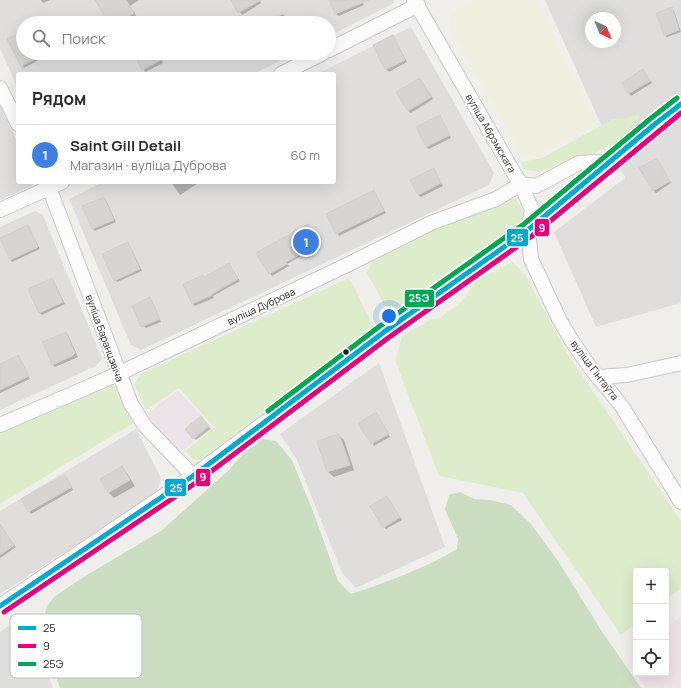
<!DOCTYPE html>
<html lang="ru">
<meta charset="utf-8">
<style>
body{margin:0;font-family:Manrope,sans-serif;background:#f2f2f3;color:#2b2b33}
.controls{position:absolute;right:12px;bottom:12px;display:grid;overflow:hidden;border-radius:4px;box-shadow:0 4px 16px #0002}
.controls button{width:36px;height:36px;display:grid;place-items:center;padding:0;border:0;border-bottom:1px solid #e1e1e2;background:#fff;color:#2b2b33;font:20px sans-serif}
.compass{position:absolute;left:585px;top:12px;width:36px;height:36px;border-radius:50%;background:#fff;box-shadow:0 4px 16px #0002;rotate:137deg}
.you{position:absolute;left:389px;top:316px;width:14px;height:14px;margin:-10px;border:3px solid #fff;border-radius:50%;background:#1a73e8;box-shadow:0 0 0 6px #1a73e833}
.badge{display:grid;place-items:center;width:26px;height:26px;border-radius:50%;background:#6a6968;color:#fff;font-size:13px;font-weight:700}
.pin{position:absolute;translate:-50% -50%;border:2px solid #fff;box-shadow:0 1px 4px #0006}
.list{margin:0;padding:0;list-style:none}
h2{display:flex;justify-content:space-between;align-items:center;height:52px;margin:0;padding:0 16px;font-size:17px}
h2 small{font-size:13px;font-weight:400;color:#7c7c81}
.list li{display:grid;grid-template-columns:26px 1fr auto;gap:12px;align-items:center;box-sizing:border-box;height:60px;padding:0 16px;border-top:1px solid #e1e1e2}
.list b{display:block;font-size:15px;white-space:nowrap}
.list p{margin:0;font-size:13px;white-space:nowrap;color:#7c7c81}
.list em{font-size:13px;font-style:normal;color:#7c7c81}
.icon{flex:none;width:22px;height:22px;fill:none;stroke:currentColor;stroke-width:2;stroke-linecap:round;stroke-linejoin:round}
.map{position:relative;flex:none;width:681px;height:688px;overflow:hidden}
.search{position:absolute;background:#fff;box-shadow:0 4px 16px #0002;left:16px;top:16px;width:320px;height:44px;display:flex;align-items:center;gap:10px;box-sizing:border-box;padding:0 14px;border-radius:22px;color:#7c7c81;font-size:15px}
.panel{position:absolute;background:#fff;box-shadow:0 4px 16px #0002;left:16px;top:72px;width:320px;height:112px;border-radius:4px}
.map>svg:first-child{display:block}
</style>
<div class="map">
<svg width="681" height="688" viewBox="0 0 681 688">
<rect width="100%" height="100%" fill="#f0eeeb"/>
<!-- residential -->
<g fill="#dfdedc" fill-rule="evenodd">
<path d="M0,0H394V3L329,36V23H23V53H295L254,74H18V89L0,48Z"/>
<path d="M545,0H681V303L596,327L554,232L625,178ZM591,18H615V42H591Z"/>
<path d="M411,27L494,173L489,185L141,350L131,345L69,199L103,182H334V74H317Z"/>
<path d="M0,106L18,143V182H33L32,186L0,200Z"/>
<path d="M35,211L43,215L102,359L96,366L0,410V227Z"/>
<path d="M379,363L445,547L356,588L342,573L297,460L280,434Z"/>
<path d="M136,429L161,478L157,493L0,594V511Z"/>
<path d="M27,613L53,688H0V632Z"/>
</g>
<!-- industrial -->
<g fill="#ede4e9">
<path d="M178,390L212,427L182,451L157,429L148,413Z"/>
<path d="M681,617V688H646L636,673H666V627Z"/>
</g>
<!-- farmland -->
<path fill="#efefdf" d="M473,0H538L595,120L588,128L543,153L523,157L449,28L451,14Z"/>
<!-- grass -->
<g fill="#ddeccb">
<path d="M638,114L640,117L620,139L596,153L539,172L523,169L521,162L542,158L613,119L626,118Z"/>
<path d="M515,197L523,211L522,221L396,308L385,306L367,273L372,261L423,233Z"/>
<path d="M512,262L525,274L567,353L681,521V588L666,600V571H636V623L621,635L523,493L439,476L395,360L403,335L430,320L439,318L461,302L476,281Z"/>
<path d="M347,279L351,281L374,329L199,461L192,459L186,451L214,427L179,388L146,410L134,384L142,373Z"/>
<path d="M113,383L133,423L0,504V433Z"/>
</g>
<!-- forest -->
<path fill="#cbdec1" d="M263,439L276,441L292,460L314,514L338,581L351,594C387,582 424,569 457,549L458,539L445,509L449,495L460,492L474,499L490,500L511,505L531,524L558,561L601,630L641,688H60L48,654L42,626L47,606L54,597L82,578L161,531L228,471L243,454Z"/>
<!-- shadow -->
<g fill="#0003">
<path d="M41,0H50L43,3Z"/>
<path d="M102,0H139L130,6L137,17L127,23H110Z"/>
<path d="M232,0H260L261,3L242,15Z"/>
<path d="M330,0H361L364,5L339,16L336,14Z"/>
<path d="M671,8L674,11L681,32L667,37L664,35Z"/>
<path d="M283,14L289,23H266Z"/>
<path d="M23,32V53H40L43,58L24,68L22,65Z"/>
<path d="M393,36L407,62L389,72L386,69Z"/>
<path d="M134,53H158L163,63L145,72Z"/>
<path d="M645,73L652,83L631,96L629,93Z"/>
<path d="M422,81L433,99L411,113L408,111Z"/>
<path d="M440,116L451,138L429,149L426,147Z"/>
<path d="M657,160L671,183L656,193L653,190Z"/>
<path d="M434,170L443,186L421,197L418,195Z"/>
<path d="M171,182H200L180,195Z"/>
<path d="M374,191L386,213L339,236L327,214Z"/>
<path d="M104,198L106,200L116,222L95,231L93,229L82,205H88Z"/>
<path d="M28,227L30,230L40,249L12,262L10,260Z"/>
<path d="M310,228L319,246L287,264L289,266L272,276L258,253Z"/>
<path d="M128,243L130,246L142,271L117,282L115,280Z"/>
<path d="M229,264L240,281L213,296L214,298L195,306L193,304L184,285L205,278Z"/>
<path d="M52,279L54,282L65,304L42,315L39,312Z"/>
<path d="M152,301L161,322L146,328L141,324Z"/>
<path d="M66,333L68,335L78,357L55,367L53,365L44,342Z"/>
<path d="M18,356L30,379L0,393V365Z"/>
<path d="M378,416L390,437L374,446L360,423Z"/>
<path d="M203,420L211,429L196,440L194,438Z"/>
<path d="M339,435L344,440L354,470L334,477L328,472L318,442Z"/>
<path d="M122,467L127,473L135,486L114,498L109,493Z"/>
<path d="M67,478L73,490L31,514L29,511Z"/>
<path d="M387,497L402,520L386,529L384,527Z"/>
<path d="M0,526L16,547L0,558Z"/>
</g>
<!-- building -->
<g fill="#d7d4d2" stroke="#d3d0cc">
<path d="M95,0H126L134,13L119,23H109Z"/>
<path d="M231,0H261L238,13Z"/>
<path d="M329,0H369L335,14Z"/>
<path d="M672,7L679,30L664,36L656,13Z"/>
<path d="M23,31V53H47L23,65V70L7,39Z"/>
<path d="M393,35L405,60L385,70L373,45Z"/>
<path d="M133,53H158L161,60L142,70Z"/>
<path d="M643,69L650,81L628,94L622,83Z"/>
<path d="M420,78L431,97L408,111L396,92Z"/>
<path d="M440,115L450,135L426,147L416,127Z"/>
<path d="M657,158L670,181L653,191L639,168Z"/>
<path d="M434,168L441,183L418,195L410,180Z"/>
<path d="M374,190L384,211L336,234L326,214Z"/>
<path d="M104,197L114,220L92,229L82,206Z"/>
<path d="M308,224L318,244L286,262L287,264L269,274L256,253Z"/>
<path d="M28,225L38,247L10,260L0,238Z"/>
<path d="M128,242L140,269L114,281L102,254Z"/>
<path d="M229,263L238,279L212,294V295L192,304L183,284L203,275L204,277Z"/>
<path d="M52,278L63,302L39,313L28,289Z"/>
<path d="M150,297L160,319L141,327L132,306Z"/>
<path d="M66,332L75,353L72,356L52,365L43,343L44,342H42Z"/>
<path d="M18,355L29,376L0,390V364Z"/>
<path d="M376,412L389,434L371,444L358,423Z"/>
<path d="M201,416L209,426L193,439L185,429Z"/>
<path d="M339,434L350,465L327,472L317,441Z"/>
<path d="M122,466L130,480L108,493L100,479Z"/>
<path d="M65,475L72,487L28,512L21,499Z"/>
<path d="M387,496L400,517L383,528L370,506Z"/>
<path d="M0,524L14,545L0,555Z"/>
</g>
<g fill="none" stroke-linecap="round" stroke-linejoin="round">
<!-- minor casing -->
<g stroke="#c9c8c7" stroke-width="16">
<g id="minor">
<path d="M414,0L515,175L521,184L536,186L579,163L596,162L609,163"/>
<path d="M329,50L418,5"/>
<path d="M281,74L323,53"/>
<path d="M0,88L18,124"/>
<path d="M47,182L131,404L145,426L193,476"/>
<path d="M0,210L62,182"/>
<path d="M598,377L627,375L681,363"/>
<path d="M0,425L118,374L349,264L431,223L496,199L521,184L532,210L528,230L531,259L559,319L572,341L592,370L621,405L681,502"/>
<path d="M0,606L193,476L272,417L384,332L528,230L609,163L655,124L681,104"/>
</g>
</g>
<!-- minor -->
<use href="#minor" stroke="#fdfcfc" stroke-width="14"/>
<!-- bus-1 casing -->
<g stroke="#fff" stroke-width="8">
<path id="bus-1" d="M0,606L193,476L384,332L528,230L655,124L681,104"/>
</g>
<!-- bus-2 casing -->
<g stroke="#fff" stroke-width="8">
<path id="bus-2" d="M4,612L197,482L388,338L532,236L681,113"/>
</g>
<!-- bus-3 casing -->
<g stroke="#fff" stroke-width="8">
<path id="bus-3" d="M268,411L380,326L524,224L650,119L677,98"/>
</g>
<!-- bus-1 -->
<use href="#bus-1" stroke="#00a9ce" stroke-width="5"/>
<!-- bus-2 -->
<use href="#bus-2" stroke="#e5007d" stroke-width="5"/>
<!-- bus-3 -->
<use href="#bus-3" stroke="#00a651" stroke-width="5"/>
</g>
<!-- markers -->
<circle fill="#222" stroke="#fff" stroke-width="1.5" cx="346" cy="352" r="3.5"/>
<g text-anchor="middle" stroke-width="3.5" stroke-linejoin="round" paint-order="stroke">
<!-- street labels -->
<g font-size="10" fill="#222" stroke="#fff">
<text transform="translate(491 133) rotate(60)" y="4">вуліца Абрэмскага</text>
<text transform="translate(261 306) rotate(-25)" y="4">вуліца Дуброва</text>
<text transform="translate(105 338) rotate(70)" y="4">вуліца Баранцэвіча</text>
<text transform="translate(595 370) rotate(53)" y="4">вуліца Гінтаўта</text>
</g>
</g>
<!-- legend -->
<rect x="10" y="614" width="132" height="64" rx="6" fill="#fff" stroke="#bdbdbd" stroke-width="1"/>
<rect x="18" y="626" width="18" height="4" fill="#00a9ce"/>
<rect x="18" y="644" width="18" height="4" fill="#e5007d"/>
<rect x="18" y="662" width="18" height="4" fill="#00a651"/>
<g font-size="11" fill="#222">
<text x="43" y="632">25</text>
<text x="43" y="650">9</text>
<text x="43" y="668">25Э</text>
</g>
<g stroke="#fff" stroke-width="1.5">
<rect x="534" y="218" width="16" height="19" rx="4" fill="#e5007d"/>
<rect x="506" y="228" width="23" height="19" rx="4" fill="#00a9ce"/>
<rect x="404" y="289" width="31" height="19" rx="4" fill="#00a651"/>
<rect x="195" y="468" width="16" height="19" rx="4" fill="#e5007d"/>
<rect x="164" y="478" width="23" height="19" rx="4" fill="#00a9ce"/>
</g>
<g font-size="11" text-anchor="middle" font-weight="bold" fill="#fff">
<text x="542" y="232">9</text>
<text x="517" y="242">25</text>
<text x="419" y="302">25Э</text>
<text x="203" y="481">9</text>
<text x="176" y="492">25</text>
</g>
</svg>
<div class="controls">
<button>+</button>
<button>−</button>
<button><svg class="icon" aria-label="locate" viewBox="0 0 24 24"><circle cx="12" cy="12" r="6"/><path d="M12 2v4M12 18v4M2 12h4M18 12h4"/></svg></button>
</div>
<svg class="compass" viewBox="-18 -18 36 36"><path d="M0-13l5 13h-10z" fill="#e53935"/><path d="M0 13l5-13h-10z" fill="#7c7c81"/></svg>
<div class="you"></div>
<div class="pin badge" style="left:306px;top:242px;background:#3f7fe0">1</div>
<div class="search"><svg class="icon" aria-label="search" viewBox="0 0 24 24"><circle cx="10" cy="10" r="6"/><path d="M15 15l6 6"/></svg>Поиск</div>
<section class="panel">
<h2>Рядом<small></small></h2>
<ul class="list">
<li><span class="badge" style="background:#3f7fe0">1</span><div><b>Saint Gill Detail</b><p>Магазин · вуліца Дуброва</p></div><em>60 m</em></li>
</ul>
</section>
</div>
